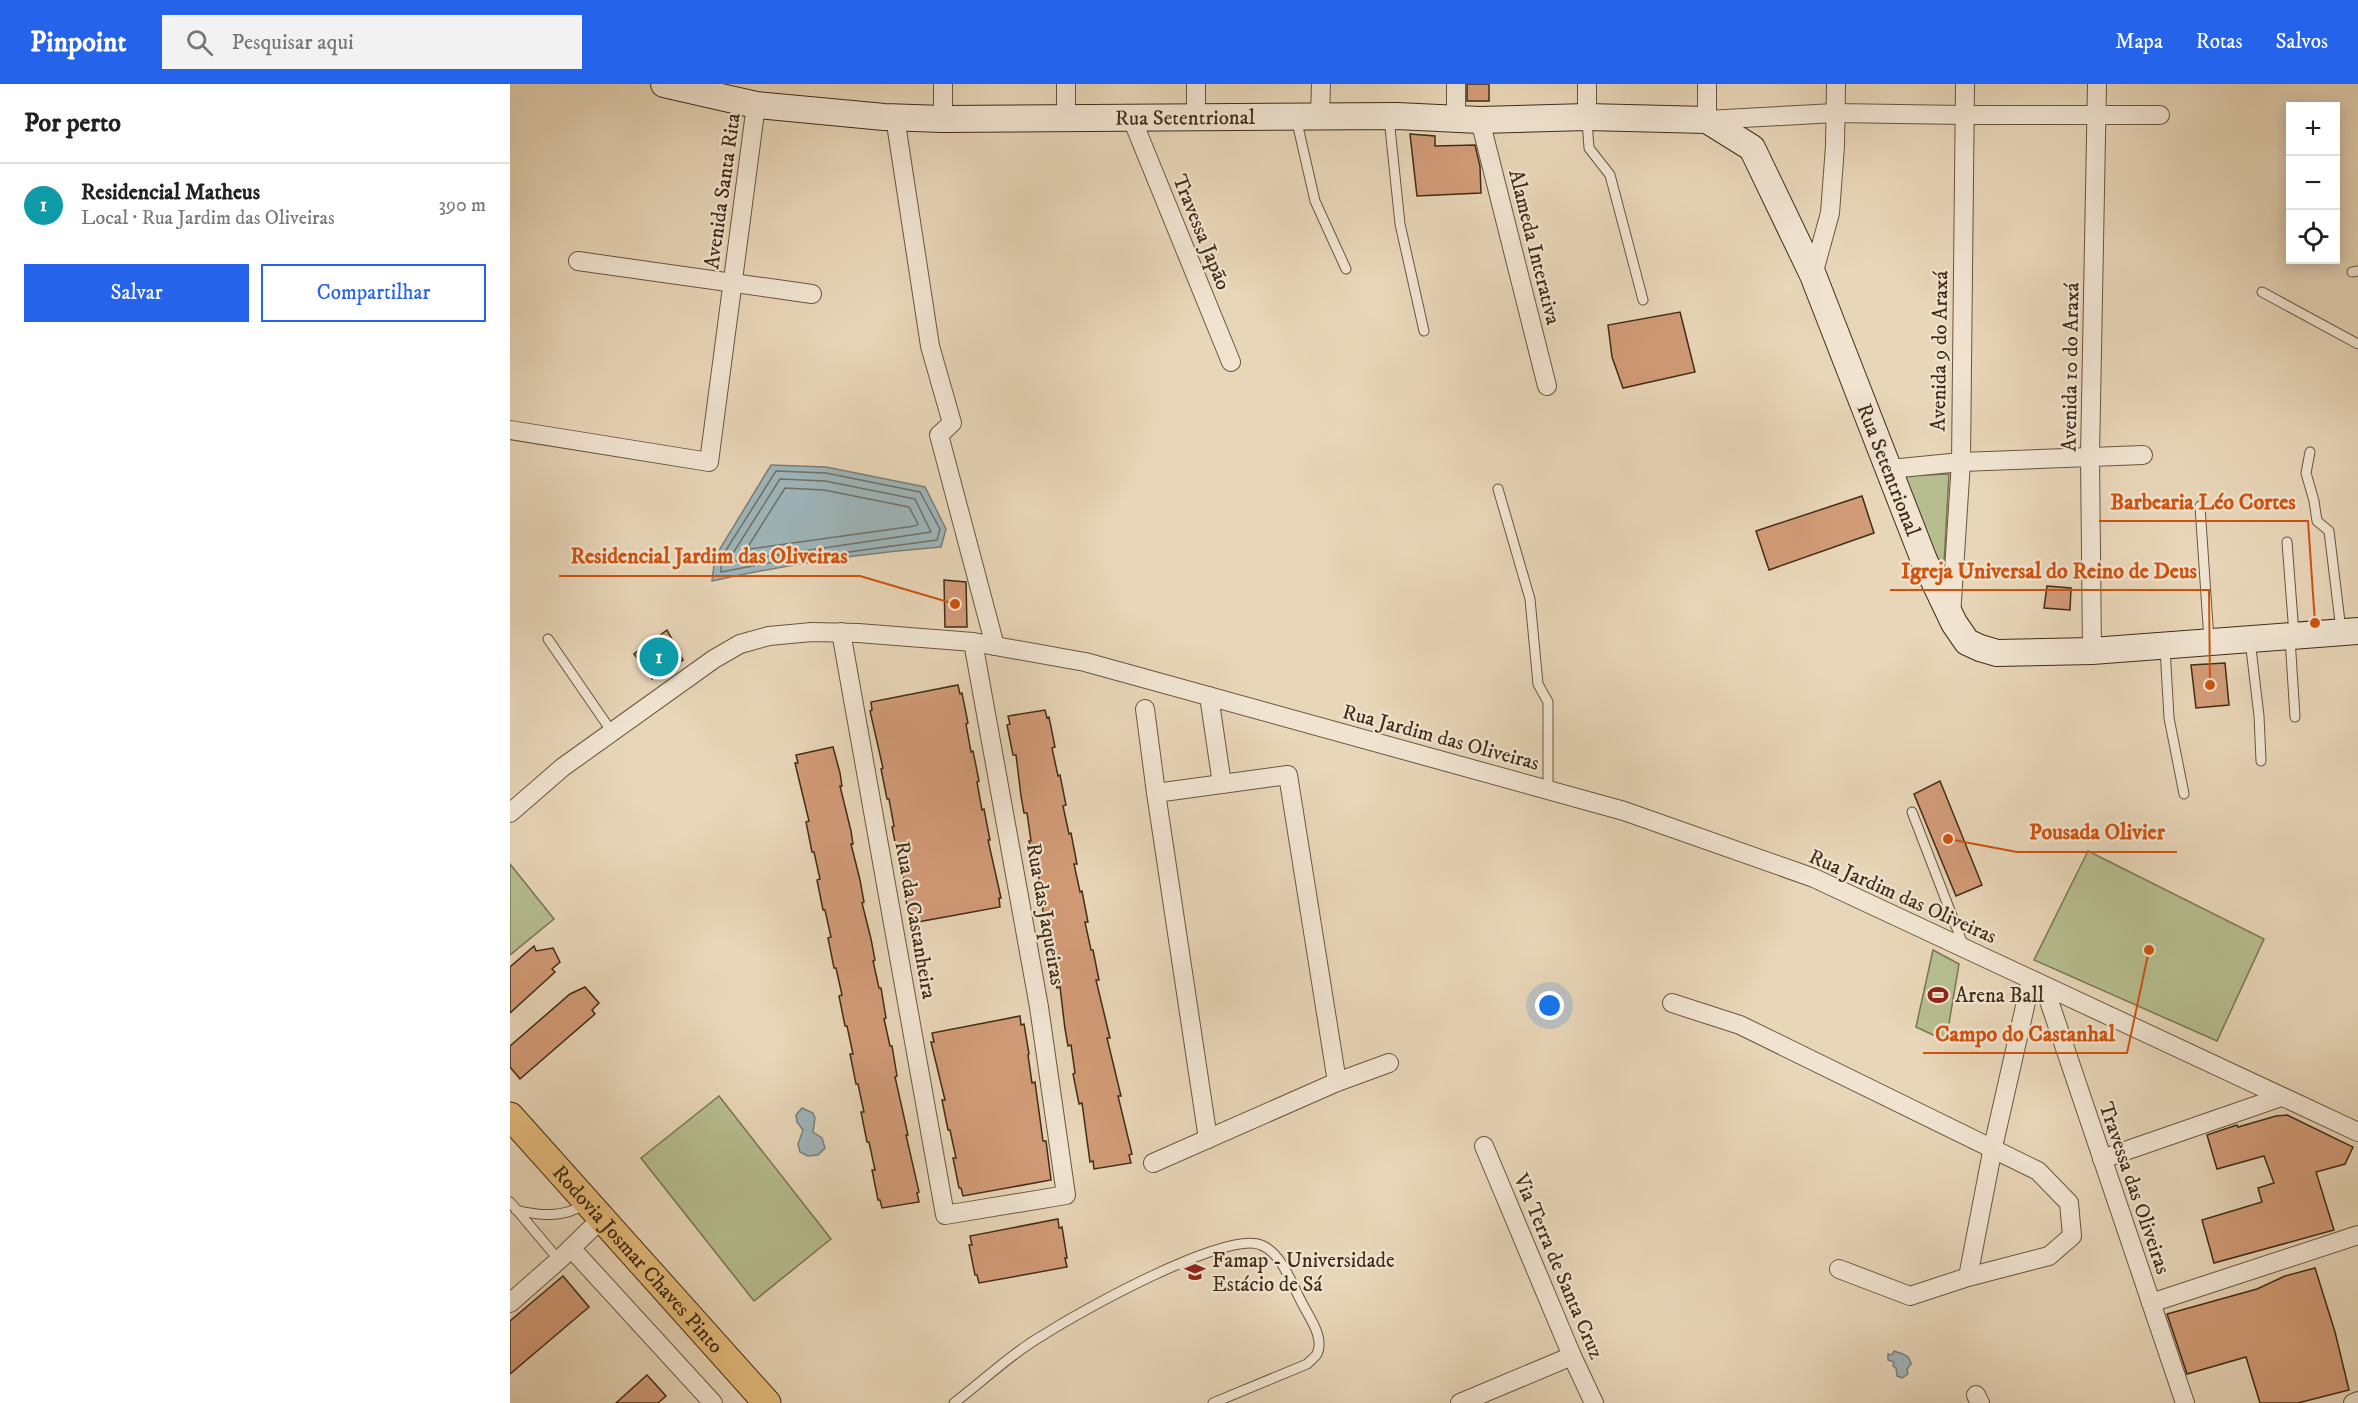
<!DOCTYPE html>
<html lang="pt">
<meta charset="utf-8">
<style>
body{margin:0;font-family:"IM FELL DW Pica",serif;background:#f2f2f2;color:#222}
.controls{position:absolute;right:18px;top:18px;display:grid;overflow:hidden;border-radius:0px;box-shadow:0 3px 15px #0003}
.controls button{width:54px;height:54px;display:grid;place-items:center;padding:0;border:0;border-bottom:2px solid #e0e0e0;background:#fff;color:#222;font:30px sans-serif}
.you{position:absolute;left:1040px;top:922px;width:21px;height:21px;margin:-15px;border:4px solid #fff;border-radius:50%;background:#1a73e8;box-shadow:0 0 0 9px #1a73e833}
.badge{display:grid;place-items:center;width:39px;height:39px;border-radius:50%;background:#2563eb;color:#fff;font-size:20px;font-weight:700}
.pin{position:absolute;translate:-50% -50%;border:3px solid #fff;box-shadow:0 2px 6px #0006}
.list{margin:0;padding:0;list-style:none}
h2{display:flex;justify-content:space-between;align-items:center;height:78px;margin:0;padding:0 24px;font-size:26px}
h2 small{font-size:20px;font-weight:400;color:#767676}
.list li{display:grid;grid-template-columns:39px 1fr auto;gap:18px;align-items:center;box-sizing:border-box;height:84px;padding:0 24px;border-top:2px solid #e0e0e0}
.list b{display:block;font-size:22px;white-space:nowrap}
.list p{margin:0;font-size:20px;white-space:nowrap;color:#767676}
.list em{font-size:20px;font-style:normal;color:#767676}
.actions{display:flex;gap:12px;padding:18px 24px}
.actions a{flex:1;padding:14px 0;border:2px solid #2563eb;border-radius:0px;text-align:center;font-size:21px;color:#2563eb}
.actions .main{background:#2563eb;color:#fff}
.icon{flex:none;width:33px;height:33px;fill:none;stroke:currentColor;stroke-width:2;stroke-linecap:round;stroke-linejoin:round}
.map{position:relative;flex:none;width:1848px;height:1319px;overflow:hidden}
header{display:flex;align-items:center;gap:36px;box-sizing:border-box;height:84px;padding:0 30px;background:#2563eb;color:#fff}
header strong{font-size:28px}
nav{display:flex;gap:33px;margin-inline-start:auto;font-size:21px}
.search{width:420px;height:54px;background:#f2f2f2;display:flex;align-items:center;gap:15px;box-sizing:border-box;padding:0 21px;border-radius:0px;color:#767676;font-size:22px}
main{display:flex}
aside{flex:1;background:#fff}
.map>svg:first-child{display:block}
</style>
<header>
<strong>Pinpoint</strong>
<div class="search"><svg class="icon" aria-label="search" viewBox="0 0 24 24"><circle cx="10" cy="10" r="6"/><path d="M15 15l6 6"/></svg>Pesquisar aqui</div>
<nav><a>Mapa</a><a>Rotas</a><a>Salvos</a></nav>
</header>
<main>
<aside>
<h2>Por perto<small></small></h2>
<ul class="list">
<li><span class="badge" style="background:#0f9aa8">1</span><div><b>Residencial Matheus</b><p>Local · Rua Jardim das Oliveiras</p></div><em>390 m</em></li>
</ul>
<div class="actions"><a class="main">Salvar</a><a>Compartilhar</a></div>
</aside>
<div class="map">
<svg width="1848" height="1319" viewBox="0 0 1848 1319">
<rect width="100%" height="100%" fill="#e8d6b8"/>
<filter id="stains"><feTurbulence type="fractalNoise" baseFrequency=".00333" numOctaves="4"/><feColorMatrix values="0 0 0 0 .2 0 0 0 0 .09 0 0 0 0 .02 0 0 0 .5 -.17"/></filter>
<radialGradient id="worn" r=".72"><stop offset=".6" stop-color="#630" stop-opacity="0"/><stop offset="1" stop-color="#630" stop-opacity=".3"/></radialGradient>
<!-- green -->
<g fill="#b6be8f" stroke="#7b7552" stroke-width="1.5">
<path d="M1439,390L1433,497L1393,392Z"/>
<path d="M1578,767L1754,855L1707,957L1524,876Z"/>
<path d="M0,780L44,835L0,871Z"/>
<path d="M1423,866L1449,880L1436,957L1406,943Z"/>
<path d="M209,1012L321,1155L244,1217L131,1074Z"/>
</g>
<!-- water -->
<g fill="#9eb6bb" stroke="#787f79" stroke-width="1.5">
<path d="M261,381L316,383L415,403L436,445L431,463C354,469 278,480 202,497L205,473Z"/>
<path d="M292,1024L303,1029L305,1034L303,1048L312,1054L315,1064L308,1071L298,1072L290,1068L288,1060L293,1046L287,1038L286,1031Z"/>
<path d="M1384,1267C1392,1270 1399,1270 1401,1280L1397,1285L1398,1290L1392,1294L1387,1292L1386,1284L1383,1282L1384,1278L1378,1276V1270L1382,1271Z"/>
</g>
<g fill="none" stroke-linecap="round" stroke-linejoin="round">
<!-- shore -->
<g stroke="#6f7168" stroke-width="1.5">
<path d="M266,387L316,389L410,408L430,445L427,456L258,479L211,488V474Z"/>
<path d="M270,395L315,397L405,415L421,448L221,478L220,474Z"/>
<path d="M275,404L314,406L399,423L408,440L405,442L240,465L239,461Z"/>
</g>
</g>
<!-- building -->
<g fill="#d29b77" stroke="#402c16" stroke-width="1.5">
<rect x="957" y="0" width="22" height="17"/>
<path d="M900,50L925,52V62L965,61L970,82L971,109L907,112Z"/>
<path d="M1170,228L1185,288L1113,304L1102,273L1098,241Z"/>
<path d="M1352,412L1364,449L1259,486L1246,447Z"/>
<path d="M434,496L456,498L457,543H435Z"/>
<path d="M1537,502L1561,504L1560,526L1534,524Z"/>
<path d="M157,546L173,576L142,595L124,570Z"/>
<path d="M1715,579L1719,621L1686,624L1681,581Z"/>
<path d="M448,601L450,610L452,609L458,639L456,640L461,668L463,667L469,697L467,698L472,726L474,725L480,756H478L491,814H489L490,823L402,839L401,831H399L393,801H395L390,773H388L382,743L384,742L379,715H377L371,685L373,684L360,627L362,626L361,618Z"/>
<path d="M535,626L537,634L539,633L545,663L542,664L548,692L550,691L556,721L553,722L559,750L561,749L567,780H564L570,808L572,807L578,838H575L581,866H583L589,896H586L600,954H597L611,1012H608L622,1070L619,1071L621,1079L584,1085L583,1077L580,1078L572,1019L569,1020L563,990L565,989L561,961L558,962L555,945L550,903L547,904L541,873H543L539,845L536,846L533,828L528,787L525,788L519,757H521L517,729H514L511,712L506,671H503L497,641L500,640L498,632Z"/>
<path d="M323,663L330,689L332,702H330L341,747L343,760H341L350,796L354,818L352,819L361,855L365,876L363,877L369,904H371L376,934L374,935L380,962H382L387,992L385,993L398,1051H396L409,1108L407,1109L409,1118L372,1124L370,1116H368L362,1086H365L359,1058H357L351,1028H354L348,1000H346L340,970H343L337,942H335L329,912L332,911L326,884H324L318,854L321,853L315,826H313L307,796L310,795L304,768H302L296,738L299,737L285,679H288L286,671Z"/>
<path d="M1430,697L1472,801L1446,812L1404,710Z"/>
<path d="M24,862L26,867L43,864L50,878L42,885L45,888L0,929V883Z"/>
<path d="M75,903L89,919L82,926L85,930L10,995L0,983V962L60,910Z"/>
<path d="M510,932L511,941L514,940L519,970L518,971L522,999L525,998L533,1057H536L541,1096L453,1112L451,1104H449L443,1074H446L440,1046H438L432,1016H435L421,958H424L422,949Z"/>
<path d="M1777,1031L1843,1063L1835,1080L1806,1088L1824,1146L1704,1179L1692,1136L1752,1118L1748,1104L1764,1099L1754,1072L1707,1085L1697,1051L1727,1041L1728,1043L1766,1032Z"/>
<path d="M548,1135L549,1144L552,1143L557,1174H555L557,1183L469,1199L467,1191H465L459,1161H462L460,1152Z"/>
<path d="M1805,1184L1825,1248L1839,1306L1788,1319H1750L1736,1273L1677,1290L1657,1230L1747,1205L1775,1192Z"/>
<path d="M53,1192L79,1223L0,1290V1237Z"/>
<path d="M137,1291L156,1312L148,1319H106Z"/>
</g>
<g fill="none" stroke-linecap="round" stroke-linejoin="round">
<!-- lane casing -->
<g stroke="#6a563e" stroke-width="11">
<g id="lane">
<path d="M786,34L805,117L836,185"/>
<path d="M879,34L890,140L914,247"/>
<path d="M1077,36L1079,64L1100,91L1133,216"/>
<path d="M1842,188L1848,187"/>
<path d="M1752,208L1848,260"/>
<path d="M1800,368L1796,389L1804,417L1807,437L1819,447L1831,546"/>
<path d="M988,405L1020,515L1028,600L1038,618V706"/>
<path d="M1690,422L1699,556"/>
<path d="M1777,458L1784,550"/>
<path d="M1780,554L1785,633"/>
<path d="M38,555L102,648"/>
<path d="M1740,556L1749,632L1751,677"/>
<path d="M1655,564L1659,634L1674,710"/>
<path d="M1402,728L1454,863"/>
<path d="M0,1118L49,1176"/>
<path d="M6,1126C30,1132 54,1134 75,1120"/>
<path d="M444,1319C474,1296 502,1269 535,1250C569,1228 716,1146 751,1161C772,1169 782,1201 792,1219C799,1233 815,1254 807,1270C805,1273 800,1277 797,1280L703,1319"/>
</g>
</g>
<!-- street casing -->
<g stroke="#6a563e" stroke-width="20">
<g id="street">
<path d="M556,0V35"/>
<path d="M686,0V34"/>
<path d="M1197,0V36L1325,29L1454,31H1650"/>
<path d="M385,33L420,262L442,339L429,351L485,562"/>
<path d="M810,33L811,0"/>
<path d="M1077,33V0"/>
<path d="M433,35V0"/>
<path d="M622,35L721,278"/>
<path d="M946,35V0"/>
<path d="M970,36L1037,302"/>
<path d="M68,177L302,210"/>
<path d="M1303,191L1320,129L1325,62L1326,0"/>
<path d="M0,346L199,378L246,21"/>
<path d="M1380,385L1451,378L1633,371"/>
<path d="M1441,532L1451,378L1455,0"/>
<path d="M331,548L435,1131L556,1111L529,923L463,558"/>
<path d="M1582,567L1580,372L1587,0"/>
<path d="M699,612L712,700"/>
<path d="M635,625L646,709"/>
<path d="M0,729L53,683L204,575L230,560L259,552L302,548L348,549L463,558L575,578L1114,727L1304,794L1848,1048"/>
<path d="M1534,902L1675,1319"/>
<path d="M1162,919L1230,941L1528,1087L1559,1119L1562,1152L1539,1172L1458,1193L1483,1063L1521,896"/>
<path d="M698,1055L646,709L778,691L827,998"/>
<path d="M974,1062L1062,1272L1084,1319"/>
<path d="M1592,1075L1771,1013"/>
<path d="M643,1079L827,998L879,979"/>
<path d="M61,1164L203,1319"/>
<path d="M1329,1185L1400,1212L1458,1193"/>
<path d="M0,1219L49,1176L92,1134"/>
<path d="M1641,1219L1848,1151"/>
<path d="M1466,1311L1470,1319"/>
<path d="M950,1319L1062,1272"/>
<path d="M1843,1319L1848,1317"/>
</g>
</g>
<!-- secondary casing -->
<g stroke="#402c16" stroke-width="28">
<g id="secondary">
<path id="s1" d="M154,0L246,21L374,33L433,35L887,32L970,36L1077,33L1197,36L1242,64L1303,191L1414,476L1444,539L1457,558L1470,564L1487,569L1582,567L1848,547"/>
</g>
</g>
<!-- primary casing -->
<g stroke="#402c16" stroke-width="29">
<g id="primary">
<path id="s2" d="M0,1032L257,1319"/>
</g>
</g>
<!-- lane -->
<use href="#lane" stroke="#f0e4d1" stroke-width="9"/>
<!-- street -->
<use href="#street" stroke="#f0e4d1" stroke-width="18"/>
<!-- secondary -->
<use href="#secondary" stroke="#f0e4d1" stroke-width="26"/>
<!-- primary -->
<use href="#primary" stroke="#e4bb7c" stroke-width="27"/>
</g>
<!-- icons -->
<defs>
<g id="stadium-bare" transform="scale(1.62)"><path d="M0-5a6.5 5 0 1 0 0 10a6.5 5 0 1 0 0-10ZM-3.5-1.8h7v3.6h-7Z" fill="#8f2418" stroke="#f0e4d1" stroke-width="2.5" paint-order="stroke"/></g>
<g id="university-bare" transform="scale(1.62)"><path d="M0-5L7-2L0 1L-7-2ZM-4 1L0 2.5L4 1V4Q0 6-4 4Z" fill="#8f2418" stroke="#f0e4d1" stroke-width="2.5" paint-order="stroke"/></g>
</defs>
<g fill-rule="evenodd">
<use href="#stadium-bare" x="1428" y="911"/>
<use href="#university-bare" x="685" y="1188"/>
</g>
<g text-anchor="middle" stroke-width="4.5" stroke-linejoin="round" paint-order="stroke">
<!-- street labels -->
<g font-size="21" fill="#402c16" stroke="#f0e4d1">
<text dy="7" stroke="none"><textPath href="#s1" startOffset="524">Rua Setentrional</textPath></text>
<text transform="translate(212 107) rotate(-82)" y="7">Avenida Santa Rita</text>
<text transform="translate(692 148) rotate(68)" y="7">Travessa Japão</text>
<text transform="translate(1025 163) rotate(76)" y="7">Alameda Interativa</text>
<text transform="translate(1429 267) rotate(-89)" y="7">Avenida 9 do Araxá</text>
<text transform="translate(1560 283) rotate(-89)" y="7">Avenida 10 do Araxá</text>
<text dy="7" stroke="none"><textPath href="#s1" startOffset="1449">Rua Setentrional</textPath></text>
<text transform="translate(931 653) rotate(15)" y="7">Rua Jardim das Oliveiras</text>
<text transform="translate(1393 812) rotate(24)" y="7">Rua Jardim das Oliveiras</text>
<text transform="translate(536 830) rotate(80)" y="7">Rua das Jaqueiras</text>
<text transform="translate(406 836) rotate(80)" y="7">Rua da Castanheira</text>
<text transform="translate(1625 1104) rotate(71)" y="7">Travessa das Oliveiras</text>
<text dy="7" stroke="none"><textPath href="#s2" startOffset="192">Rodovia Josmar Chaves Pinto</textPath></text>
<text transform="translate(1049 1182) rotate(67)" y="7">Via Terra de Santa Cruz</text>
</g>
<!-- poi labels -->
<g font-size="21" fill="#402c16" stroke="#f0e4d1" text-anchor="start">
<text x="1445" y="918">Arena Ball</text>
<text x="702" y="1183">Famap - Universidade<tspan x="702" dy="24">Estácio de Sá</tspan></text>
</g>
</g>
<!-- callouts -->
<path fill="none" stroke="#cf520e" stroke-width="2" d="M1805 539L1798 437H1589M445 520L350 492H49M1700 601L1699 506H1380M1438 755L1507 768H1667M1639 866L1617 969H1413"/>
<g fill="#cf520e" stroke="#f0e4d1" stroke-width="2">
<circle cx="1805" cy="539" r="6"/>
<circle cx="445" cy="520" r="6"/>
<circle cx="1700" cy="601" r="6"/>
<circle cx="1438" cy="755" r="6"/>
<circle cx="1639" cy="866" r="6"/>
</g>
<g font-size="22" text-anchor="middle" font-weight="bold" fill="#cf520e" stroke="#f0e4d1" stroke-width="4.5" stroke-linejoin="round" paint-order="stroke">
<text x="1693" y="425">Barbearia Léo Cortes</text>
<text x="199" y="479">Residencial Jardim das Oliveiras</text>
<text x="1539" y="494">Igreja Universal do Reino de Deus</text>
<text x="1587" y="755">Pousada Olivier</text>
<text x="1515" y="957">Campo do Castanhal</text>
</g>
<rect width="100%" height="100%" filter="url(#stains)"/>
<rect width="100%" height="100%" fill="url(#worn)"/>
</svg>
<div class="controls">
<button>+</button>
<button>−</button>
<button><svg class="icon" aria-label="locate" viewBox="0 0 24 24"><circle cx="12" cy="12" r="6"/><path d="M12 2v4M12 18v4M2 12h4M18 12h4"/></svg></button>
</div>
<div class="you"></div>
<div class="pin badge" style="left:149px;top:573px;background:#0f9aa8">1</div>
</div>
</main>
